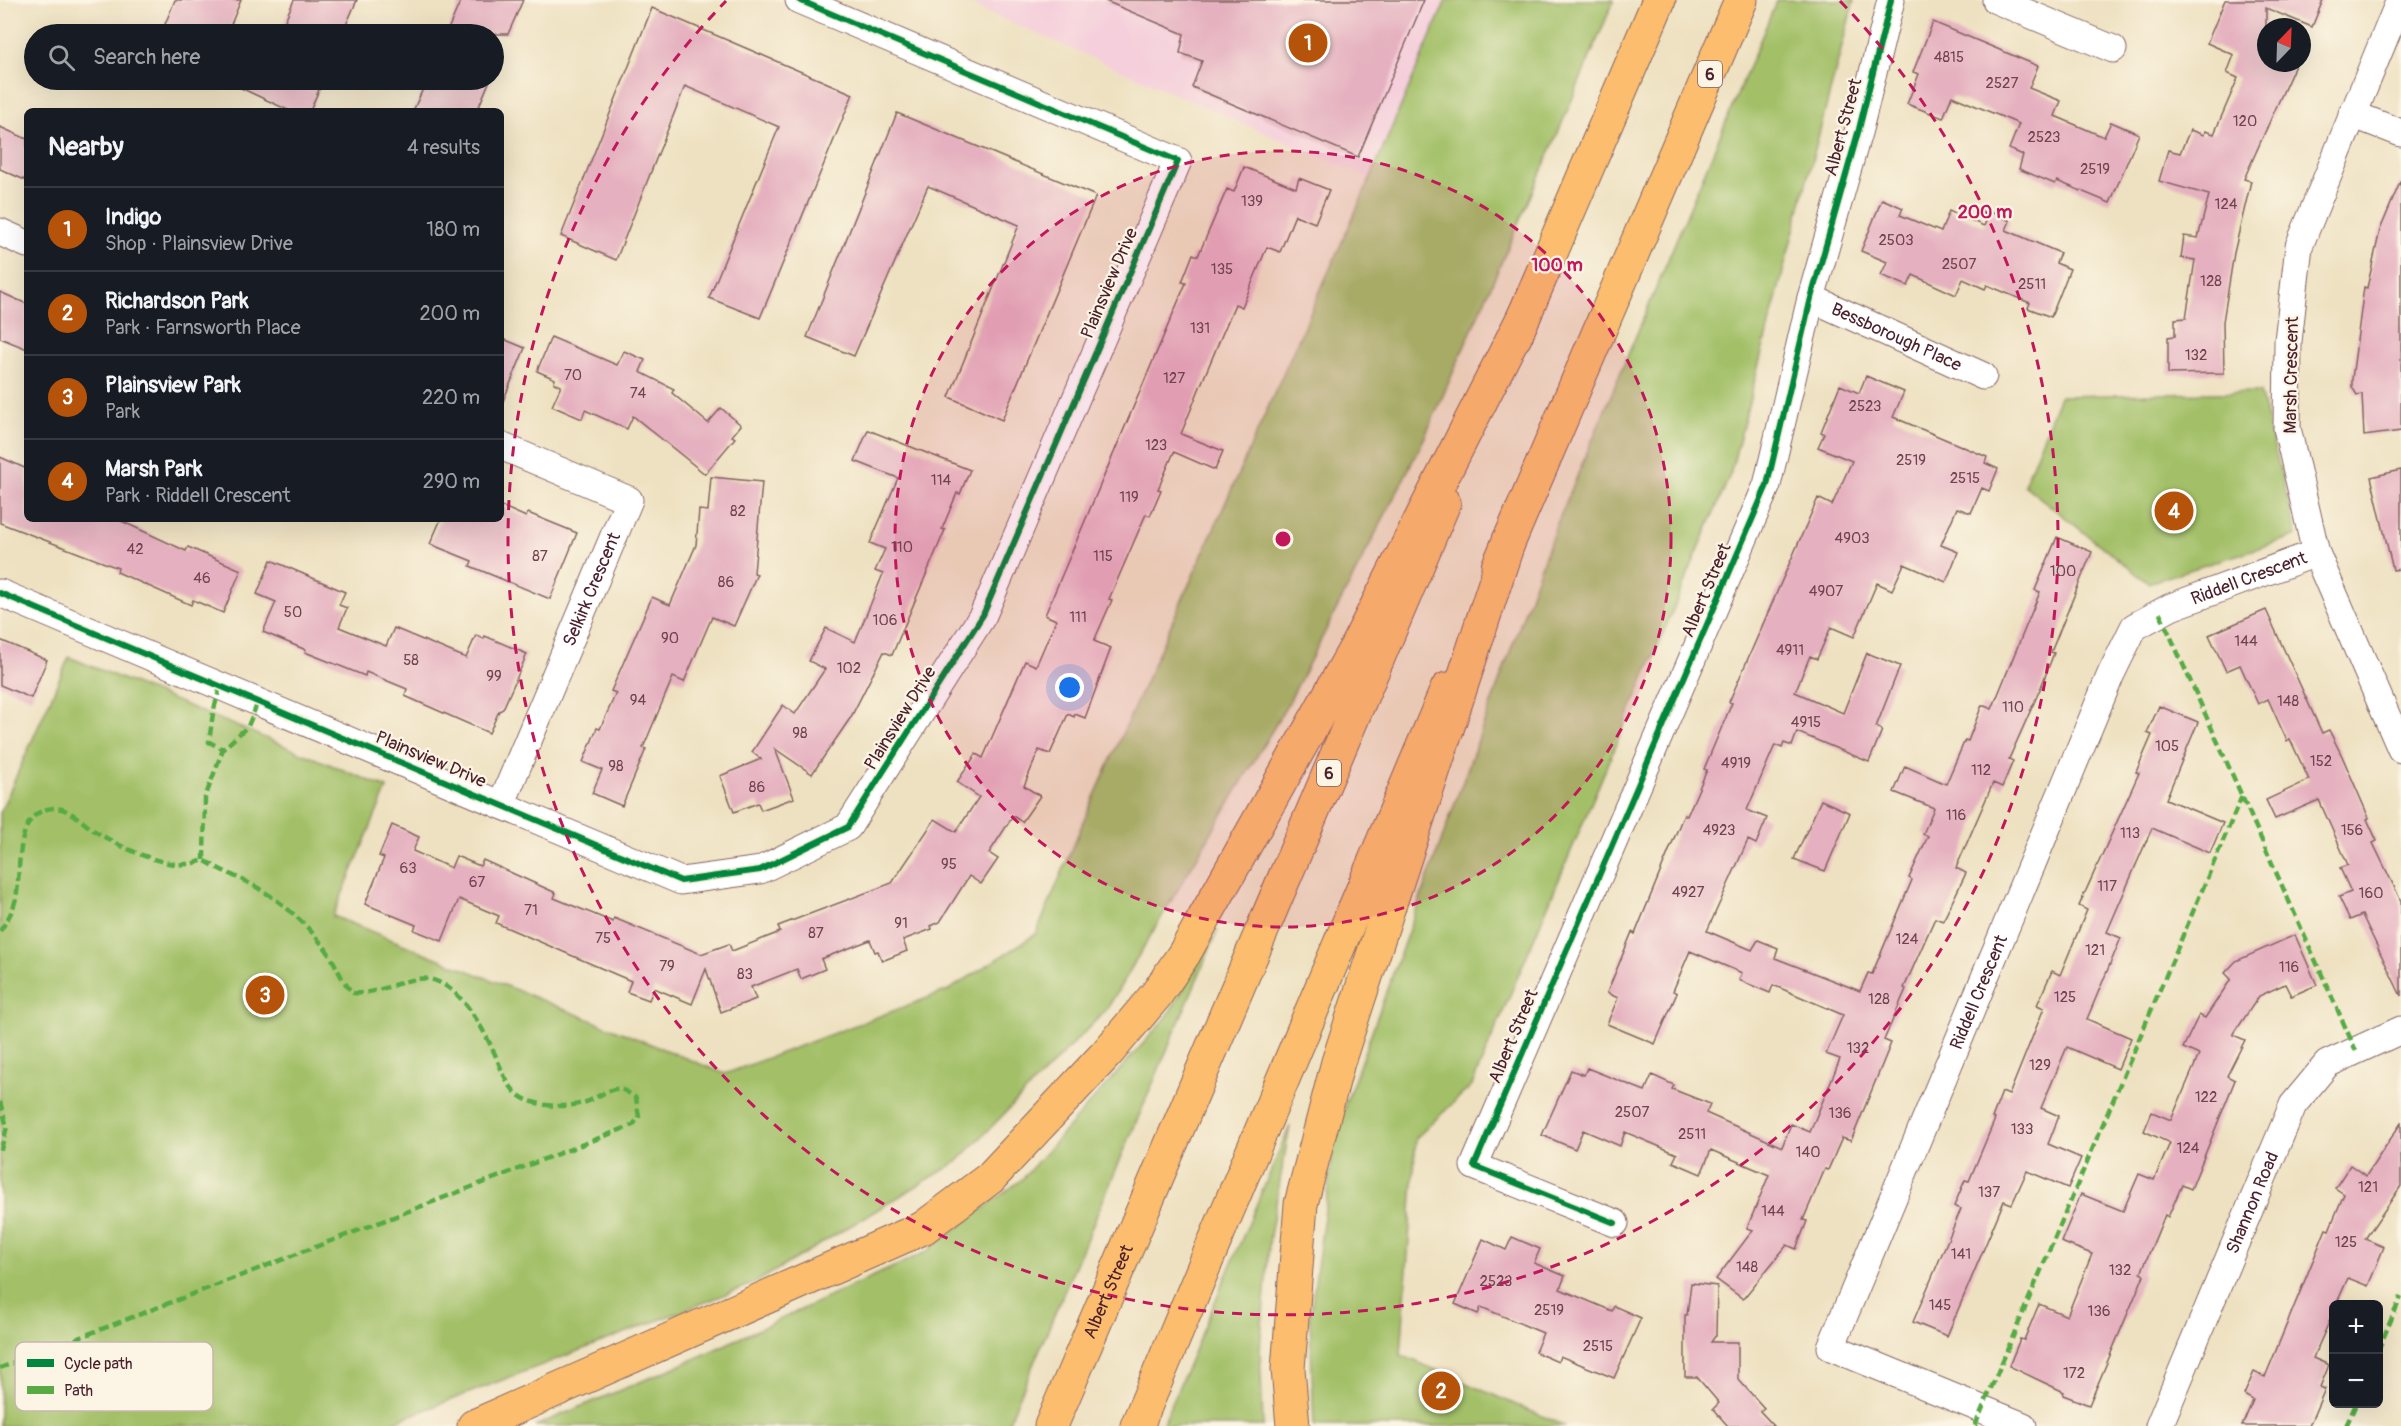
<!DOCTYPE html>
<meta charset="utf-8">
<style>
body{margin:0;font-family:Pangolin,sans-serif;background:#20242c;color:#f1f3f6}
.controls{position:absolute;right:18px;bottom:18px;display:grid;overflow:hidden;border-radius:9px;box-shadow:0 6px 24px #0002}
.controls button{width:54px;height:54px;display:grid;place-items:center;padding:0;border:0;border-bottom:2px solid #363941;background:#171b24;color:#f1f3f6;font:30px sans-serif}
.compass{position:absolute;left:2257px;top:18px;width:54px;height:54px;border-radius:50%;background:#171b24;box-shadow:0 6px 24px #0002;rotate:23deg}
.you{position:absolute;left:1070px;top:688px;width:21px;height:21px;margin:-15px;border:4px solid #fff;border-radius:50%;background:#1a73e8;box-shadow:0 0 0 9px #1a73e833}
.badge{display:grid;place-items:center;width:39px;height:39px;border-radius:50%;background:#b45309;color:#fff;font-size:20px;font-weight:700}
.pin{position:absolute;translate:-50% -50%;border:3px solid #fff;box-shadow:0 2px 6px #0006}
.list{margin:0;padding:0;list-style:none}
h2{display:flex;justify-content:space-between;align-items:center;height:78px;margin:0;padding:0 24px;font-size:26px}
h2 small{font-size:20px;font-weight:400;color:#9ea1a6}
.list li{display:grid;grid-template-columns:39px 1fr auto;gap:18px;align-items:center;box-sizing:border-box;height:84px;padding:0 24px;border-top:2px solid #363941}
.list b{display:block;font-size:22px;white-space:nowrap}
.list p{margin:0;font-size:20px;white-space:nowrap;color:#9ea1a6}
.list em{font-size:20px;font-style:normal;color:#9ea1a6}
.icon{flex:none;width:33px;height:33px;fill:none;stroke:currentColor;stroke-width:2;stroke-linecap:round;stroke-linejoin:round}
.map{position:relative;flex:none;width:2401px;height:1426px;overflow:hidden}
.search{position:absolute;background:#171b24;box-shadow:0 6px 24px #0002;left:24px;top:24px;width:480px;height:66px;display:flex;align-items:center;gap:15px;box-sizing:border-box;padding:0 21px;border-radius:33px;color:#9ea1a6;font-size:22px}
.panel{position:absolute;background:#171b24;box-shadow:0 6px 24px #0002;left:24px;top:108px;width:480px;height:414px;border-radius:9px}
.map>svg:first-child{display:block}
</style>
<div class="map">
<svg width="2401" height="1426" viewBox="0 0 2401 1426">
<rect width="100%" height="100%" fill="#fcf5e5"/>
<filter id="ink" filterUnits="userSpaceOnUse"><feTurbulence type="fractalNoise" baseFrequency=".0167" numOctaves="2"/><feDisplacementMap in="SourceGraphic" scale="12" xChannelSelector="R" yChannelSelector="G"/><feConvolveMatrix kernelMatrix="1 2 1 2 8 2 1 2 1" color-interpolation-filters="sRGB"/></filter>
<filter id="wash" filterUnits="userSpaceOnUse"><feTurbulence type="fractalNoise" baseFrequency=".008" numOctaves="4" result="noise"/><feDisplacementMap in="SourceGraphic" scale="24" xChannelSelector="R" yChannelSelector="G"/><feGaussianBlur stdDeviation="1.35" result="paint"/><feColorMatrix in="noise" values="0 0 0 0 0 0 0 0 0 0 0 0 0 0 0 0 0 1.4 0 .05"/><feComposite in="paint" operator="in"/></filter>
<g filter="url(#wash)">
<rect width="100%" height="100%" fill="#eee1c1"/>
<!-- built -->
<path fill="#f5cfdb" d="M960,0H1446L1370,179Z"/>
<!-- green -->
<g fill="#a3c067" stroke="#767049" stroke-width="1.5">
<path d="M1446,0H1614L1552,147L1423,441L1289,702L1107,1009L957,1162L755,1283L383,1426H0V813L69,657L387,788L333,916L725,1074L949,990L1036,934L1087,813L1370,179Z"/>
<path d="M1777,0H1854L1730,475L1472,1085L1416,1138L1401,1355L1565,1426H1314L1310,1318L1336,1130L1554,531Z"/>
<path d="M2260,392L2297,536L2148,583L2024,485L2060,396Z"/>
<path d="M1218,930L1007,1426H535L692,1360L926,1252L1022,1179L1166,1018Z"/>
<path d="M1290,1126L1270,1235L1260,1348L1263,1426H1162Z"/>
</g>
<g id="blocks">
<!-- building -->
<g fill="#e5b0bf">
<path d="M175,0H241L227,34H161Z"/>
<path d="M294,0H357L342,34H279Z"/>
<path d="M461,0H523L508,34H446Z"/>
<path d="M1103,0H1424L1358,157L1192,87L1202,61L1180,53L1184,34Z"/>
<path d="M2225,0H2323L2312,27L2266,8V63H2296L2244,179L2251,181L2234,253L2223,322L2224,373L2168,374V337L2175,336V319L2186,318L2195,260L2181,258L2184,236L2198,238L2209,195L2159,181L2168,150L2180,153L2190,130L2204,135L2205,131L2214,134L2238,78L2227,73L2234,55L2207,43Z"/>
<path d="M652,8L853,94L760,318L709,298L779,127L685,86L616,260L561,236Z"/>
<path d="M1933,22L2038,66L2029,88L2061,101L2055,116L2104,137L2111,122L2139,134L2110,203L2057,181L2055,184L2019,169L2023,155L2009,149L2019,124L1952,96L1943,118L1907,104L1919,74L1913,72Z"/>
<path d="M224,80H323L310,111H290Z"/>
<path d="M427,80H490L477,111H413Z"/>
<path d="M897,113L1096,196L1002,420L949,397L1019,225L928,186L854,356L807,337Z"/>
<path d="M0,127L27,139V181L0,169Z"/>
<path d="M1244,167L1296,188L1299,178L1329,190L1315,223L1295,215L1280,252L1267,247L1242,307L1235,304L1200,387L1181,434L1223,451L1215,470L1174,452L1158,489L1161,490L1150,516L1146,514L1109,599L1112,600L1094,641L1111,648L1085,718L1075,714L1074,717L1068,714L1050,754L1039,750L1024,786L1040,796L1022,822L1013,816L989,853L998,859L981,884L969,876L940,922L931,926L932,929L903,940L907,951L882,961L878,951L875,952L870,940L821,959L825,969L801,979L797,969L751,987L756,999L721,1012L706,969L692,1004L654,988L649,1000L627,992L631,981L496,923L499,916L459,899L442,941L414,930L416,925L365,904L384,858L379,856L392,825L419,837L413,851L451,868L456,856L480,866L483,860L556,893L554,898L613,922L614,918L701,954L729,944L732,951L780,932L778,926L892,883L935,819L956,832L979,797L957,782L976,754L983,758L1025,661L1036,666L1056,620L1045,615L1186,283L1182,282L1193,254L1198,256L1227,189L1234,192Z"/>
<path d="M2401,180V431L2364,436L2362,394L2357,395L2352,387V379L2364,287L2367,288L2380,230Z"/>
<path d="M1882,199L1903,208L1900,215L1941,232L1949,211L1984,226L1990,212L2010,221L2006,230L2060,253L2056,263L2070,269L2051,317L2028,308L2030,303L1987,285L1985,289L1963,279L1956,295L1913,275L1908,286L1881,275L1887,262L1861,251Z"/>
<path d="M0,292L27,304V349L0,338Z"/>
<path d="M551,337L617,365L624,351L645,360L640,372L674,389L672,393L708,423L721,408L741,425L732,436L735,438L705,474L633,416L627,429L585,410L582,419L552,406L561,386L554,383L555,379L537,371Z"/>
<path d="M501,338L525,348L501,406Z"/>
<path d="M1866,376L1904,392L1893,417L1987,457L1985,463L1998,469L1989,491L1982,488L1971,513L1957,508L1941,545L1958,552L1946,582L1904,564L1892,590L1877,583L1854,637L1831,627L1817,659L1810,656L1795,692L1843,713L1867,653L1900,666L1876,727L1882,730L1869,762L1797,732L1792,746L1784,743L1782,748L1775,745L1747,810L1767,818L1756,844L1748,840L1707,931L1752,950L1758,940L1778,948L1775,958L1860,991L1868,973L1872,974L1912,880L1909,878L1928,836L1923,834L1934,808L1894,792L1905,766L1946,784L1965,740L1968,741L1982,705L1992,709L2040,592L2035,590L2057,537L2092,552L2051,652L2054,653L2041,687L2009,759L2013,761L2002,787L1993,783L1956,868L1966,873L1943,921L1935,918L1904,988L1906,989L1884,1040L1891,1043L1851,1141L1842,1138L1828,1170L1825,1169L1803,1220L1807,1221L1796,1249L1787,1245L1743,1299L1716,1279L1753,1230L1747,1228L1769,1175L1711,1150L1701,1174L1673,1162L1677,1154L1625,1132L1620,1146L1583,1130L1575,1149L1542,1135L1571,1070L1584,1075L1587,1068L1645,1091L1652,1075L1674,1085L1672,1089L1710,1104L1706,1113L1782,1147L1791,1124L1810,1132L1840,1059L1826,1054L1843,1015L1773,985L1770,993L1739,980L1742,973L1690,951L1673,991L1677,993L1655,1044L1607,1024L1618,998L1607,993L1632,932L1635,934L1684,814L1687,816L1707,770L1704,769L1732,703L1729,702L1818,498L1832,505L1852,461L1818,447L1824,434L1821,432L1840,385L1859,393Z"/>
<path d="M868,430L970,470L960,494L957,493L942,529L945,530L892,655L884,652L851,717L812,774L775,749L794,798L761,810L758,803L734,812L720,776L761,759L752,752L783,705L795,714L825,669L809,661L826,628L855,642L883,574L875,571L885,549L870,543L898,478L855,461Z"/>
<path d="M0,457L27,469V519H117L186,551L188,547L241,570L223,613L193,600L191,605L117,572L118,568L0,523Z"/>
<path d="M2401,470V569L2393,570L2371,477Z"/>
<path d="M711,477L762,482L754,573L757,574L734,626L712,617L684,682L673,677L643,748L646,749L622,806L592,793L602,770L583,762L597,728L600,729L616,693L611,691L652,597L670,605L696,545L699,510L708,511Z"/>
<path d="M501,506L526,517L528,513L577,533L550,599L470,566L472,561L430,544L441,519H501Z"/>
<path d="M271,560L345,592L339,605L347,608L339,627L386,646L394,628L466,658L476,635L484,639L485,636L527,654L503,709L499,711L489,733L405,696L407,689L366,672L365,676L305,652L306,650L263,632L276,602L257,594Z"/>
<path d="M2266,610L2322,733L2329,730L2342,756L2369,818L2367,819L2377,841L2373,843L2401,901V996L2362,915L2350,920L2339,897L2351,892L2340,868L2348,865L2319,800L2275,819L2266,800L2309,780L2290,739L2287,741L2268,699L2258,704L2240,665L2226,671L2209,635Z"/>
<path d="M0,640L47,660L31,698L0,685Z"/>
<path d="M2159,706L2198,722L2166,799L2223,823L2210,853L2152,828L2107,932L2121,938L2087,1019L2131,1038L2118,1069L2067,1047L2041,1108L2059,1116L2048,1144L2081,1158L2068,1188L2027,1171L2012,1204L2004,1201L1947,1336L1913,1322L1961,1209L1954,1206L1965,1180L1969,1181L1985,1143L1995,1119L1992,1118L2002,1092L2009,1095L2044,1008L2037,1005L2052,971L2060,975L2087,910L2079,906L2139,773L2136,772L2152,735L2147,733Z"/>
<path d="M1821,800L1850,813L1825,871L1794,859Z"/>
<path d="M2295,935L2317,985L2291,996L2285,984L2259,996L2233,1035L2245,1040L2227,1076L2235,1080L2191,1189L2182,1185L2168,1217L2165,1215L2141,1273L2144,1275L2089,1405L2063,1395L2064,1392L2009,1366L2020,1339L2024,1340L2039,1304L2067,1316L2092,1254L2061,1242L2081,1194L2123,1211L2139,1174L2154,1180L2170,1143L2144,1131L2152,1112L2171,1120L2199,1055L2183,1048L2199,1015L2205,1018L2231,979L2225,973L2236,961Z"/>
<path d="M2401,1123V1186L2365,1239L2384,1247L2368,1286L2348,1278L2336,1305H2334V1311L2313,1358L2329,1365L2320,1387L2325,1389L2309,1426H2242L2253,1400L2244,1395L2254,1372L2265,1377L2326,1229L2329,1230L2344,1194L2335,1188L2350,1165L2366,1176Z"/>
<path d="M1512,1237L1540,1249L1534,1263L1565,1276L1560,1289L1612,1311L1614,1306L1641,1318L1614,1378L1560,1356L1558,1362L1535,1352L1543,1333L1481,1307L1478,1314L1455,1304L1483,1239L1506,1250Z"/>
<path d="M1691,1283L1717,1286L1716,1335L1711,1342H1738V1379L1764,1408L1760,1411L1774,1426H1728L1713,1409L1719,1403L1697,1377H1685V1315H1687Z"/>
</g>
</g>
</g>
<g filter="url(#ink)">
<use href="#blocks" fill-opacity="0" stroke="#836360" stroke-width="1.5"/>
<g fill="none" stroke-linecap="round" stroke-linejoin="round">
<!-- minor casing -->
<g stroke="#836360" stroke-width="29">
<g id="minor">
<path d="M1996,0L2113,49"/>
<path d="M2400,0L2299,246L2288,341L2287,428L2316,553L2401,749"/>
<path d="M2352,114L2401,133"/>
<path d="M0,232L27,244"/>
<path id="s1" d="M1811,298L1983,376"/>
<path d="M0,593L681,881L760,870L848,827L983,615L1178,161L799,0"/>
<path id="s2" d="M501,805L629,500L501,446"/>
<path d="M1615,1223L1474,1166L1767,485L1811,298L1859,129L1891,0"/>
<path id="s3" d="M2023,1426L1831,1347L2111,674L2134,627L2171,607L2316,553"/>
<path id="s4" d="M2159,1426L2293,1105L2327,1064L2401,1030"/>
</g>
</g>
<!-- primary casing -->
<g stroke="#836360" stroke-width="35">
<g id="primary">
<path d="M1515,337L1659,0"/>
<path d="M1498,567L1741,0"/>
<path id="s5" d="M1051,1426L1444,503"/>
<path d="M1137,1426L1447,689"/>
</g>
</g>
<!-- motorway casing -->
<g stroke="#836360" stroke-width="35">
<g id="motorway">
<path d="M474,1426L923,1228L990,1178L1107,1053L1156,995L1184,954L1356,647L1526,312"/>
<path d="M1293,1426L1288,1369L1301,1204L1338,1062L1509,540"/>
</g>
</g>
<!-- minor -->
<use href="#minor" stroke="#fff" stroke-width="27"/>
<!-- primary -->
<use href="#primary" stroke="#fcbd6e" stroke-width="33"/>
<!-- motorway -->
<use href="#motorway" stroke="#fcbd6e" stroke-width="33"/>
<!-- quiet -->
<g stroke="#57aa44" stroke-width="4.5" stroke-dasharray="9 4.5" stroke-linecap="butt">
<path d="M2160,613L2356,1051"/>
<path d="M220,687L213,713L209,742L223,749"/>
<path d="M204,860L205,798L223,749L248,726L258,702"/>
<path d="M0,931C6,922 12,913 15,902C23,874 11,812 53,808C68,807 81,821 92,829C113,844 161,867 186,864C192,864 198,862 204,860C221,871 240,878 258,888C281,901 304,922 321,943C335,958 339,979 353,993C380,995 408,975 429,979C459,985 480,1023 492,1048C501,1066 507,1092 527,1100C545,1107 567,1108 586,1102C595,1099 605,1091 615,1089C623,1088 630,1094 636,1098L639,1117L633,1125L0,1368"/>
<path d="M0,1102L7,1127L0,1153"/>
<path d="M2378,1350L2401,1297"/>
<path d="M1975,1426L2242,796"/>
<path d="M2346,1426L2356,1404"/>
</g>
<!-- cycleway casing -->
<g stroke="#fcf5e5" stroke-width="10">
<g id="cycleway">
<path d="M0,593L681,881L760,870L848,827L983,615L1178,161L799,0"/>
<path d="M1615,1223L1474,1166L1767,485L1811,298L1859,129L1891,0"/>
</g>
</g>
<!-- cycleway -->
<use href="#cycleway" stroke="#00873e" stroke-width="6"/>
</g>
</g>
<!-- distance rings -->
<circle cx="1283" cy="539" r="388" fill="#c2185b" fill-opacity=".12"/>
<g fill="none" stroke="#c2185b" stroke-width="3" stroke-dasharray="10 8">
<circle cx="1283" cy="539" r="388"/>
<path d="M1840 1A775 775 0 1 1 726 1"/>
</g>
<g text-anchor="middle" stroke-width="4.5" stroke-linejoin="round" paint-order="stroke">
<!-- number labels -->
<g font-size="15" fill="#714350">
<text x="1949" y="62">4815</text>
<text x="2002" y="88">2527</text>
<text x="2245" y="126">120</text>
<text x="2044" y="142">2523</text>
<text x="2095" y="174">2519</text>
<text x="1252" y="206">139</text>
<text x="2226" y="209">124</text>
<text x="1896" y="245">2503</text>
<text x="1959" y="269">2507</text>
<text x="1222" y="274">135</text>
<text x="2211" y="286">128</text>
<text x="2032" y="289">2511</text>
<text x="1200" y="333">131</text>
<text x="2196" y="360">132</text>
<text x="573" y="380">70</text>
<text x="1174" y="383">127</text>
<text x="638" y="398">74</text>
<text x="1865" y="411">2523</text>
<text x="1156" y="450">123</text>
<text x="1911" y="465">2519</text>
<text x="1965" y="483">2515</text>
<text x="941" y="485">114</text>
<text x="1129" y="502">119</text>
<text x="738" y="516">82</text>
<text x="1852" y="543">4903</text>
<text x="902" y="552">110</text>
<text x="135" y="554">42</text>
<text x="540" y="561">87</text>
<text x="1103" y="561">115</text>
<text x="2063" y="576">100</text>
<text x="202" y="583">46</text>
<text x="726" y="587">86</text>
<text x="1826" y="596">4907</text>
<text x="293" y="617">50</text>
<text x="1078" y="622">111</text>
<text x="885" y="625">106</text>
<text x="670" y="643">90</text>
<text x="2246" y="646">144</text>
<text x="1790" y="655">4911</text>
<text x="411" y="665">58</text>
<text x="849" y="673">102</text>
<text x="494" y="681">99</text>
<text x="638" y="705">94</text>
<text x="2288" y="706">148</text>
<text x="2013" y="712">110</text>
<text x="1806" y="727">4915</text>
<text x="800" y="738">98</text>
<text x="2167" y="751">105</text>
<text x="2321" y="766">152</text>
<text x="1736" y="768">4919</text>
<text x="616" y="771">98</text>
<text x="1981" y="775">112</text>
<text x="757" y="792">86</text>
<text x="1956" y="820">116</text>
<text x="1719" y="835">4923</text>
<text x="2352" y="835">156</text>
<text x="2130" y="838">113</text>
<text x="949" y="869">95</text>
<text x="408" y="873">63</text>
<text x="477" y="887">67</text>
<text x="2107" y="891">117</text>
<text x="1688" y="897">4927</text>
<text x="2371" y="898">160</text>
<text x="531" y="915">71</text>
<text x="901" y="928">91</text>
<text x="816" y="938">87</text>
<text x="603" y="943">75</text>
<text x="1907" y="944">124</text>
<text x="2095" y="955">121</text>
<text x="667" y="971">79</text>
<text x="2289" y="972">116</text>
<text x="745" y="979">83</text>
<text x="2065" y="1002">125</text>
<text x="1879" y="1004">128</text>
<text x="1858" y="1053">132</text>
<text x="2040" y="1070">129</text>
<text x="2206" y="1102">122</text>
<text x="1632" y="1117">2507</text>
<text x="1840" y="1118">136</text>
<text x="2022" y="1134">133</text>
<text x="1692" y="1139">2511</text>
<text x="2188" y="1153">124</text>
<text x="1808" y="1157">140</text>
<text x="2368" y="1192">121</text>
<text x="1989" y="1197">137</text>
<text x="1773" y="1216">144</text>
<text x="2346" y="1247">125</text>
<text x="1961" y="1259">141</text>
<text x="1747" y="1272">148</text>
<text x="2120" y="1275">132</text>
<text x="1496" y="1286">2523</text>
<text x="1940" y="1310">145</text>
<text x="1549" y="1315">2519</text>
<text x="2099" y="1316">136</text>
<text x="1598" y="1351">2515</text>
<text x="2074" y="1378">172</text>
</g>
<!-- shield labels -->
<g fill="#fcf5e5" stroke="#7f5f63" stroke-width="1.5">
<rect x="1698" y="61" width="24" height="26" rx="4.5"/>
<rect x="1317" y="760" width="24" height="26" rx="4.5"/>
</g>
<g font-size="16" font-weight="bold" fill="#4a1f2b">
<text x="1710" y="80">6</text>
<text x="1329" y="779">6</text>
</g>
<!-- street labels -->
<g font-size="18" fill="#4a1f2b" stroke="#fcf5e5">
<text transform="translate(1843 127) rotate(-75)" y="6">Albert Street</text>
<text transform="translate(1109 283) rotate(-67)" y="6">Plainsview Drive</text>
<text dy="6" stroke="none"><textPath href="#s1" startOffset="94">Bessborough Place</textPath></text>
<text transform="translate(2291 375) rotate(-89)" y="6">Marsh Crescent</text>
<text dy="6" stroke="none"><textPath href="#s3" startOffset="1114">Riddell Crescent</textPath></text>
<text dy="6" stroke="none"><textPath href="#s2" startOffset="234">Selkirk Crescent</textPath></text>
<text transform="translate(1706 590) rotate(-67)" y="6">Albert Street</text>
<text transform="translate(900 718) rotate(-58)" y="6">Plainsview Drive</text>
<text transform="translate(431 759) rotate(23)" y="6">Plainsview Drive</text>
<text dy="6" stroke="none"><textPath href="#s3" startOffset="592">Riddell Crescent</textPath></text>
<text transform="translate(1513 1036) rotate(-67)" y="6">Albert Street</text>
<text dy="6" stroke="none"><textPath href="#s4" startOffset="242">Shannon Road</textPath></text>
<text dy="6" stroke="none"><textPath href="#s5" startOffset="146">Albert Street</textPath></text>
</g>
</g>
<!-- legend -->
<rect x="15" y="1342" width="198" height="69" rx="9" fill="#fcf5e5" stroke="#c7b5ad" stroke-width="1.5"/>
<rect x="27" y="1359" width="27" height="8" fill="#00873e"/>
<rect x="27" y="1386" width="27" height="8" fill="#57aa44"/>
<g font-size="16" fill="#4a1f2b">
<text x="64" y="1369">Cycle path</text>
<text x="64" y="1396">Path</text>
</g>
<circle cx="1283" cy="539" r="9" fill="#c2185b" stroke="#fcf5e5" stroke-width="3"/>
<g font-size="18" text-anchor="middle" font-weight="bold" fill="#c2185b" stroke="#fcf5e5" stroke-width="4.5" stroke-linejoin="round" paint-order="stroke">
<text x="1985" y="218">200 m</text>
<text x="1557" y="271">100 m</text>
</g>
</svg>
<div class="controls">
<button>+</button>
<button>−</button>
</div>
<svg class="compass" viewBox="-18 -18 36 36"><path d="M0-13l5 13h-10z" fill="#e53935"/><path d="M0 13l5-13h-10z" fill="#9ea1a6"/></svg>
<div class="you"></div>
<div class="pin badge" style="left:1308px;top:43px">1</div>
<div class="pin badge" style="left:1441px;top:1391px">2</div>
<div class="pin badge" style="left:265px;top:995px">3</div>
<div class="pin badge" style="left:2174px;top:511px">4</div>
<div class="search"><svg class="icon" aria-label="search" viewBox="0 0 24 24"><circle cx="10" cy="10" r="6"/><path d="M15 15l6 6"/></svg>Search here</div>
<section class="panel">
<h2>Nearby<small>4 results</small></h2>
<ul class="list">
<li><span class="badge">1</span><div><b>Indigo</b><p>Shop · Plainsview Drive</p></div><em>180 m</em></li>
<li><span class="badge">2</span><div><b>Richardson Park</b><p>Park · Farnsworth Place</p></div><em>200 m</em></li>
<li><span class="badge">3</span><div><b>Plainsview Park</b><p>Park</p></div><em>220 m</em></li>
<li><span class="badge">4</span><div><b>Marsh Park</b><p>Park · Riddell Crescent</p></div><em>290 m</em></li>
</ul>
</section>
</div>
